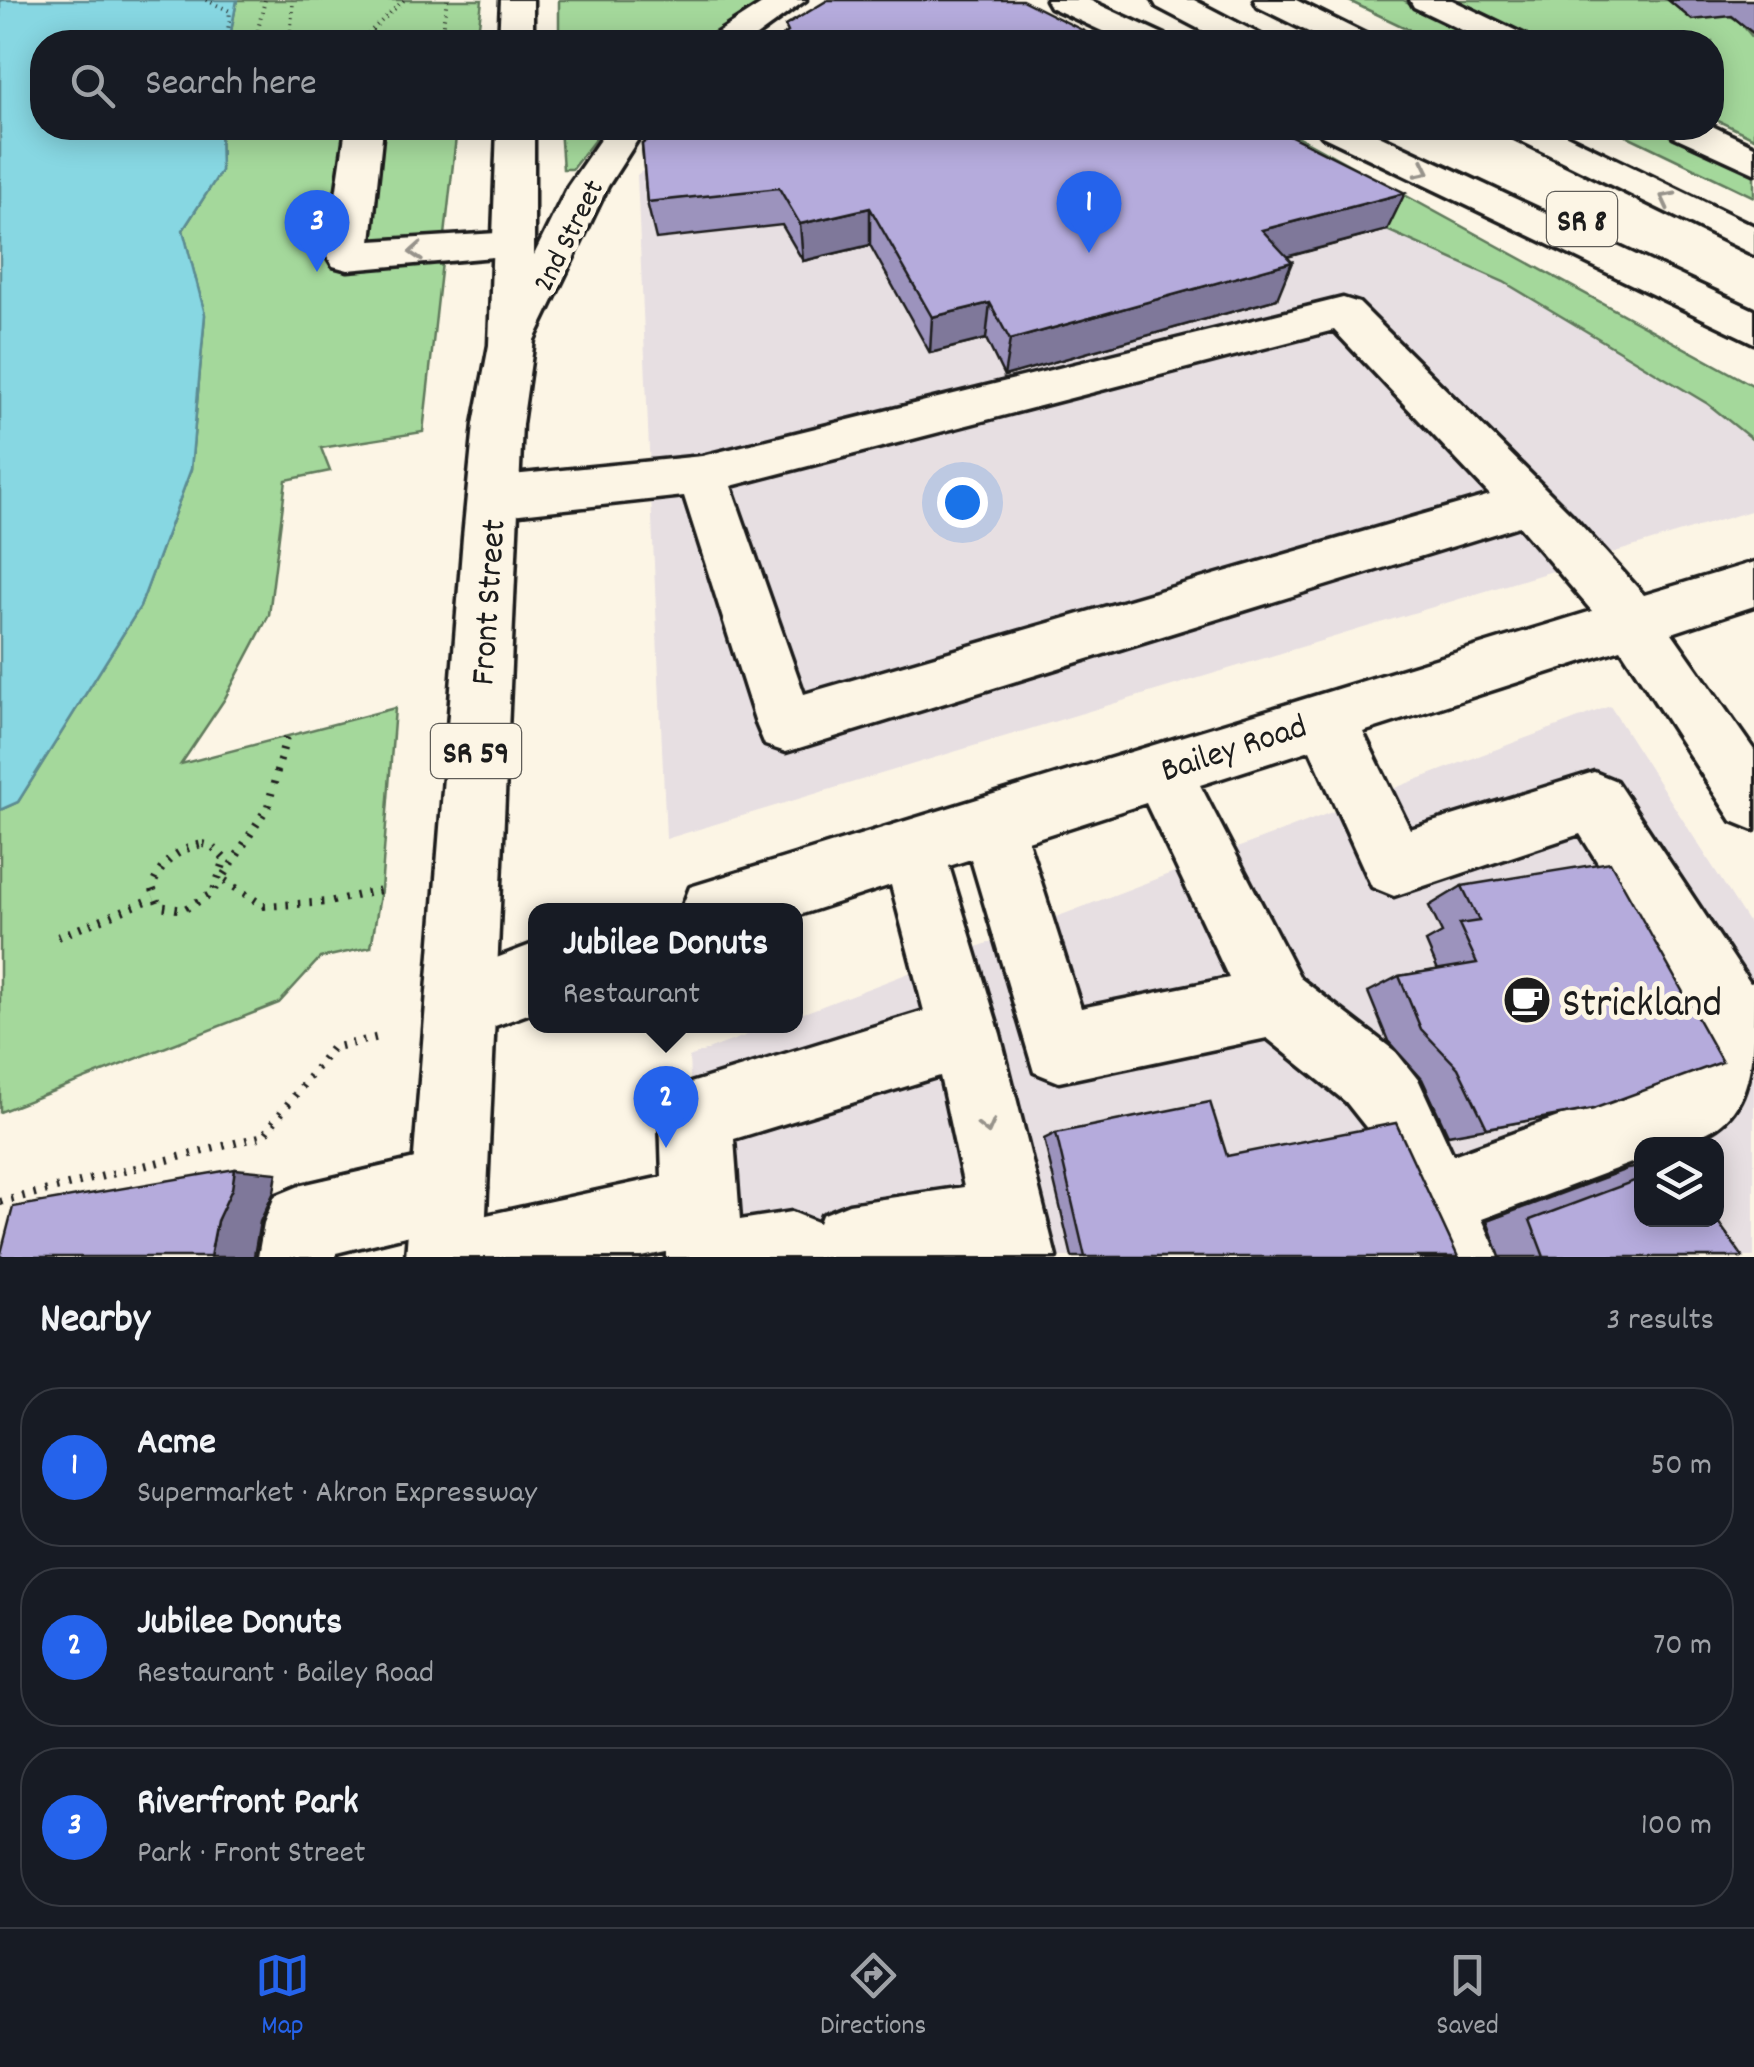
<!DOCTYPE html>
<meta charset="utf-8">
<style>
body{margin:0;font-family:Dekko,sans-serif;background:#242831;color:#f1f3f6}
.controls{position:absolute;right:30px;bottom:30px;display:grid;overflow:hidden;border-radius:20px;box-shadow:0 5px 25px #0003}
.controls button{width:90px;height:90px;display:grid;place-items:center;padding:0;border:0;border-bottom:2px solid #363941;background:#171b24;color:#f1f3f6;font:50px sans-serif}
.you{position:absolute;left:962px;top:502px;width:35px;height:35px;margin:-25px;border:8px solid #fff;border-radius:50%;background:#1a73e8;box-shadow:0 0 0 15px #1a73e833}
.badge{display:grid;place-items:center;width:65px;height:65px;border-radius:50%;background:#2563eb;color:#fff;font-size:32px;font-weight:700}
.pin{position:absolute;translate:-50% -82px;filter:drop-shadow(0 2px 5px #0008)}
.pin::after{content:'';position:absolute;top:52px;width:35px;height:30px;background:inherit;clip-path:polygon(0 0,100% 0,50% 100%)}
.popup{position:absolute;left:528px;top:903px;width:275px;height:130px;box-sizing:border-box;display:grid;place-content:center;border-radius:20px;background:#171b24;filter:drop-shadow(0 2px 8px #0005);font-size:32px;white-space:nowrap;color:#9ea1a6}
.popup b{font-size:38px;color:#f1f3f6}
.popup::after{content:'';position:absolute;left:50%;top:100%;margin-left:-20px;border:20px solid transparent;border-top-color:#171b24}
.list{margin:0;padding:0;list-style:none}
h2{display:flex;justify-content:space-between;align-items:center;height:130px;margin:0;padding:0 40px;font-size:42px}
h2 small{font-size:32px;font-weight:400;color:#9ea1a6}
.list li{display:grid;grid-template-columns:65px 1fr auto;gap:30px;align-items:center;box-sizing:border-box;height:160px;margin:0 20px 20px;padding:0 20px;border:2px solid #363941;border-radius:40px}
.list b{display:block;font-size:38px;white-space:nowrap}
.list p{margin:0;font-size:32px;white-space:nowrap;color:#9ea1a6}
.list em{font-size:32px;font-style:normal;color:#9ea1a6}
.icon{flex:none;width:55px;height:55px;fill:none;stroke:currentColor;stroke-width:2;stroke-linecap:round;stroke-linejoin:round}
.map{position:relative;flex:none;width:1754px;height:1257px;overflow:hidden}
.search{position:absolute;background:#171b24;box-shadow:0 5px 25px #0003;left:30px;right:30px;top:30px;height:110px;display:flex;align-items:center;gap:25px;box-sizing:border-box;padding:0 35px;border-radius:40px;color:#9ea1a6;font-size:38px}
.sheet{height:670px;background:#171b24}
nav{display:flex;justify-content:space-around;align-items:center;box-sizing:border-box;height:140px;border-top:2px solid #363941;background:#171b24;font-size:28px;color:#9ea1a6}
nav a{display:grid;justify-items:center;gap:5px}
nav .on{color:#2563eb}
.map>svg:first-child{display:block}
</style>
<div class="map">
<svg width="1754" height="1257" viewBox="0 0 1754 1257">
<rect width="100%" height="100%" fill="#fcf5e5"/>
<filter id="ink" filterUnits="userSpaceOnUse"><feTurbulence type="fractalNoise" baseFrequency=".01" numOctaves="2"/><feDisplacementMap in="SourceGraphic" scale="20" xChannelSelector="R" yChannelSelector="G"/><feConvolveMatrix kernelMatrix="1 2 1 2 8 2 1 2 1" color-interpolation-filters="sRGB"/></filter>
<g filter="url(#ink)">
<!-- built -->
<g fill="#e7dfe2" fill-rule="evenodd">
<path d="M697,128H1212L1743,409L1754,422V510L666,839L637,175Z"/>
<path d="M1610,706L1754,931V1257H699L689,1057L771,1026H796V1016ZM1642,1144H1716V1220H1642Z"/>
</g>
<!-- green -->
<g fill="#a4d89b" stroke="#607a5c" stroke-width="2.5">
<path d="M237,0H482L477,42H229Z"/>
<path d="M559,0H764L702,42H559Z"/>
<path d="M1347,0H1403L1489,42H1435Z"/>
<path d="M1454,0H1702L1739,21L1754,39V138L1712,118V42H1544Z"/>
<path d="M220,128H457L423,432L321,448L330,471L286,480L269,615L224,700L181,764L395,708L381,890L371,947L320,958L279,1003L0,1112V810L18,802L140,607L191,469L205,315L183,230L221,171Z"/>
<path d="M560,128H604L572,169H563Z"/>
<path d="M1191,128H1282L1754,386V441L1708,404L1504,282L1387,230Z"/>
<path d="M1611,128H1662L1754,172V197Z"/>
</g>
<!-- water -->
<path fill="#87d7e2" stroke="#5c8c93" stroke-width="2.5" d="M0,0H237L229,42H42V128H220L221,171L183,230L205,314L191,469L140,607L18,802L0,810Z"/>
<g fill="none" stroke-linecap="round" stroke-linejoin="round">
<!-- minor casing -->
<g stroke="#1c1c1c" stroke-width="7">
<g id="minor">
<path d="M346,128H383L371,241L513,232L528,236L534,245L528,254L348,270L333,266L327,256Z"/>
<path d="M1343,298L1359,303L1572,515L1644,595L1754,562V606L1672,633L1754,750V830L1732,821L1621,649L1363,732L1410,829L1594,772L1616,781L1750,983L1754,982C1754,1081 1754,1144 1642,1144V1159L1482,1219L1499,1257H1421L1369,1131L1346,1102L1267,1038L1059,1082L1034,1072L971,859L949,866L1000,1034L1056,1257H666V1252L642,1257H434L446,1230L473,1218L662,1177L660,1114L671,1089L924,1011L891,885L796,916V910H681L690,887L1592,611L1519,526L786,752L765,745L757,726L684,496L493,517L475,511L468,497L475,483L493,477L702,456ZM1334,330L1490,495L804,694L731,486ZM1310,750L1372,887L1394,896L1580,834L1700,1027L1690,1060L1677,1074L1453,1155L1419,1081L1396,1052L1300,978L1200,785ZM1146,803L1229,978L1081,1008L1028,841ZM940,1076L964,1187L849,1204L822,1215L819,1223L792,1212L740,1220L734,1139Z"/>
<path d="M536,943V1011L462,1038L438,1028L428,1004L438,980Z"/>
<path d="M450,1151L476,1162L487,1188L476,1214L450,1225L336,1253V1257H258L264,1223L275,1196L302,1185Z"/>
</g>
</g>
<!-- major casing -->
<g stroke="#1c1c1c" stroke-width="7">
<g id="major">
<path d="M501,0H533V42H499Z"/>
<path d="M768,0H806L748,42H709L714,35Z"/>
<path d="M497,128H534V255L568,186L608,128H645L608,186L534,340L522,424L484,1257H406L463,537L474,424L489,345Z"/>
</g>
</g>
<!-- highway casing -->
<g stroke="#1c1c1c" stroke-width="7">
<g id="highway">
<path d="M1046,0H1089L1165,35L1170,42H1126L1050,7Z"/>
<path d="M1153,0H1194L1261,35L1266,42H1224L1157,7Z"/>
<path d="M1254,0H1296L1367,35L1372,42H1329L1258,7Z"/>
<path d="M1410,0H1452L1525,35L1530,42H1487L1414,7Z"/>
<path d="M1712,126L1754,146V173L1673,136L1667,128Z"/>
<path d="M1316,128H1364L1754,310V343L1322,136Z"/>
<path d="M1505,128H1552L1754,226V255L1511,136Z"/>
</g>
</g>
<!-- path-far1 -->
<g stroke="#1c1c1c" stroke-width="4" stroke-dasharray="1 5" stroke-linecap="butt">
<path d="M206,0L230,11L227,42"/>
<path d="M255,42L265,0"/>
<path d="M290,42L293,0"/>
<path d="M359,42L404,0"/>
<path d="M440,42L447,0"/>
<path d="M287,128H301"/>
</g>
<!-- path -->
<g stroke="#1c1c1c" stroke-width="8" stroke-dasharray="2.5 9" stroke-linecap="butt">
<path d="M286,737L268,806L222,879L264,906L329,902L381,890"/>
<path d="M203,844L212,846L225,859L213,893L183,910L159,906L152,887C162,862 177,849 203,844Z"/>
<path d="M58,937L154,898"/>
<path d="M0,1202L263,1136L332,1048L379,1037"/>
</g>
<!-- minor -->
<use href="#minor" fill="#fcf5e5" fill-rule="evenodd"/>
<!-- major -->
<use href="#major" fill="#fcf5e5" fill-rule="evenodd"/>
<!-- highway -->
<use href="#highway" fill="#fcf5e5" fill-rule="evenodd"/>
</g>
<!-- wall -->
<g fill="#9c93bd" stroke="#1c1c1c" stroke-width="2.5">
<path d="M1668,0H1754V34L1732,16L1692,20Z"/>
<path d="M642,144L1387,230L1287,257L1277,299L1004,376L986,339L930,353L870,245L803,261L782,225L656,239L647,202Z"/>
<path d="M1462,886L1593,1109L1448,1135L1422,1079L1388,1041L1368,992L1399,976L1438,970L1426,942L1442,933L1429,906Z"/>
<path d="M1056,1133L1227,1156L1458,1257H1072L1044,1139Z"/>
<path d="M1642,1167V1220L1743,1257H1500L1487,1221L1627,1169Z"/>
</g>
<!-- shaded-wall -->
<g fill="#7f789a" stroke="#1c1c1c" stroke-width="2.5">
<path d="M1405,193L1387,230L1248,267L1262,230Z"/>
<path d="M870,208V245L803,261L800,224Z"/>
<path d="M1292,262L1277,299L1004,376L1010,340Z"/>
<path d="M990,303L986,339L930,353L932,317Z"/>
<path d="M235,1169L277,1173L274,1192L260,1222L254,1256L256,1257H210L217,1221Z"/>
</g>
<!-- building -->
<g fill="#b5abdc" stroke="#1c1c1c" stroke-width="2.5">
<path d="M828,0H1022L1106,42H774L788,32L785,26Z"/>
<path d="M663,128H1275L1405,193L1262,230L1292,262L1010,340L990,303L932,317L870,208L800,224L779,188L647,202L642,144Z"/>
<path d="M1610,862L1722,1062L1593,1109L1487,1128L1458,1068L1421,1029L1399,976L1477,963L1459,924L1479,921L1462,886Z"/>
<path d="M1210,1102L1227,1156L1396,1123L1458,1257H1085L1056,1133Z"/>
<path d="M235,1169L232,1189L217,1221L210,1257H0L13,1207Z"/>
<path d="M1642,1178V1220L1716,1219L1743,1257H1544L1530,1220Z"/>
</g>
<!-- one-way arrows -->
<defs><path id="oneway-chevron" d="M-2-3.5L2.5 0L-2 3.5" fill="none" stroke-width="1.6" stroke-linecap="round" stroke-linejoin="round" transform="scale(2.5)"/></defs>
<g stroke="#97938b">
<use href="#oneway-chevron" transform="translate(1423 170) rotate(26)"/>
<use href="#oneway-chevron" transform="translate(1667 199) rotate(-153)"/>
<use href="#oneway-chevron" transform="translate(416 252) rotate(176)"/>
<use href="#oneway-chevron" transform="translate(987 1127) rotate(76)"/>
</g>
</g>
<!-- icons -->
<defs>
<g id="cafe-disc" transform="scale(2.5)"><circle r="9.5" fill="#1c1c1c" stroke="#fcf5e5"/><path d="M-5.5-4.5H6V0H3Q3 3.5 0 3.5H-2.5Q-5.5 3.5-5.5 0ZM3-3.2v2h1.7v-2ZM-6 4.5H4V6H-6Z" fill="#fff"/></g>
</defs>
<g fill-rule="evenodd">
<use href="#cafe-disc" x="1527" y="1000"/>
</g>
<g text-anchor="middle" stroke-width="10" stroke-linejoin="round" paint-order="stroke">
<!-- far-street labels -->
<g font-size="30" fill="#1c1c1c" stroke="#fcf5e5">
<text transform="translate(567 235) rotate(-63)" y="10">2nd Street</text>
</g>
<!-- shield labels -->
<g fill="#fcf5e5" stroke="#5f5d58" stroke-width="2.5">
<rect x="1547" y="192" width="70" height="54" rx="8"/>
<rect x="431" y="724" width="90" height="54" rx="8"/>
</g>
<g font-size="32" font-weight="bold" fill="#1c1c1c">
<text x="1582" y="230">SR 8</text>
<text x="476" y="762">SR 59</text>
</g>
<!-- street labels -->
<g font-size="35" fill="#1c1c1c" stroke="#fcf5e5">
<text transform="translate(486 602) rotate(-86)" y="12">Front Street</text>
<text transform="translate(1233 746) rotate(-18)" y="12">Bailey Road</text>
</g>
<!-- near-poi labels -->
<g font-size="42" fill="#1c1c1c" stroke="#fcf5e5" text-anchor="start">
<text x="1562" y="1015">Strickland</text>
</g>
</g>
</svg>
<div class="controls">
<button><svg class="icon" aria-label="layers" viewBox="0 0 24 24"><path d="M12 4l9 5-9 5-9-5zM3 14l9 5 9-5"/></svg></button>
</div>
<div class="you"></div>
<div class="pin badge" style="left:1089px;top:253px">1</div>
<div class="pin badge" style="left:666px;top:1148px">2</div>
<div class="popup"><b>Jubilee Donuts</b>Restaurant</div>
<div class="pin badge" style="left:317px;top:272px">3</div>
<div class="search"><svg class="icon" aria-label="search" viewBox="0 0 24 24"><circle cx="10" cy="10" r="6"/><path d="M15 15l6 6"/></svg>Search here</div>
</div>
<section class="sheet">
<h2>Nearby<small>3 results</small></h2>
<ul class="list">
<li><span class="badge">1</span><div><b>Acme</b><p>Supermarket · Akron Expressway</p></div><em>50 m</em></li>
<li><span class="badge">2</span><div><b>Jubilee Donuts</b><p>Restaurant · Bailey Road</p></div><em>70 m</em></li>
<li><span class="badge">3</span><div><b>Riverfront Park</b><p>Park · Front Street</p></div><em>100 m</em></li>
</ul>
</section>
<nav>
<a class="on"><svg class="icon" aria-label="map" viewBox="0 0 24 24"><path d="M3 6l6-2 6 2 6-2v14l-6 2-6-2-6 2zM9 4v14M15 6v14"/></svg>Map</a>
<a><svg class="icon" aria-label="directions" viewBox="0 0 24 24"><path d="M12 3l9 9-9 9-9-9zM9 14v-3h6M13 9l2 2-2 2"/></svg>Directions</a>
<a><svg class="icon" aria-label="saved" viewBox="0 0 24 24"><path d="M7 4h10v16l-5-4-5 4z"/></svg>Saved</a>
</nav>
